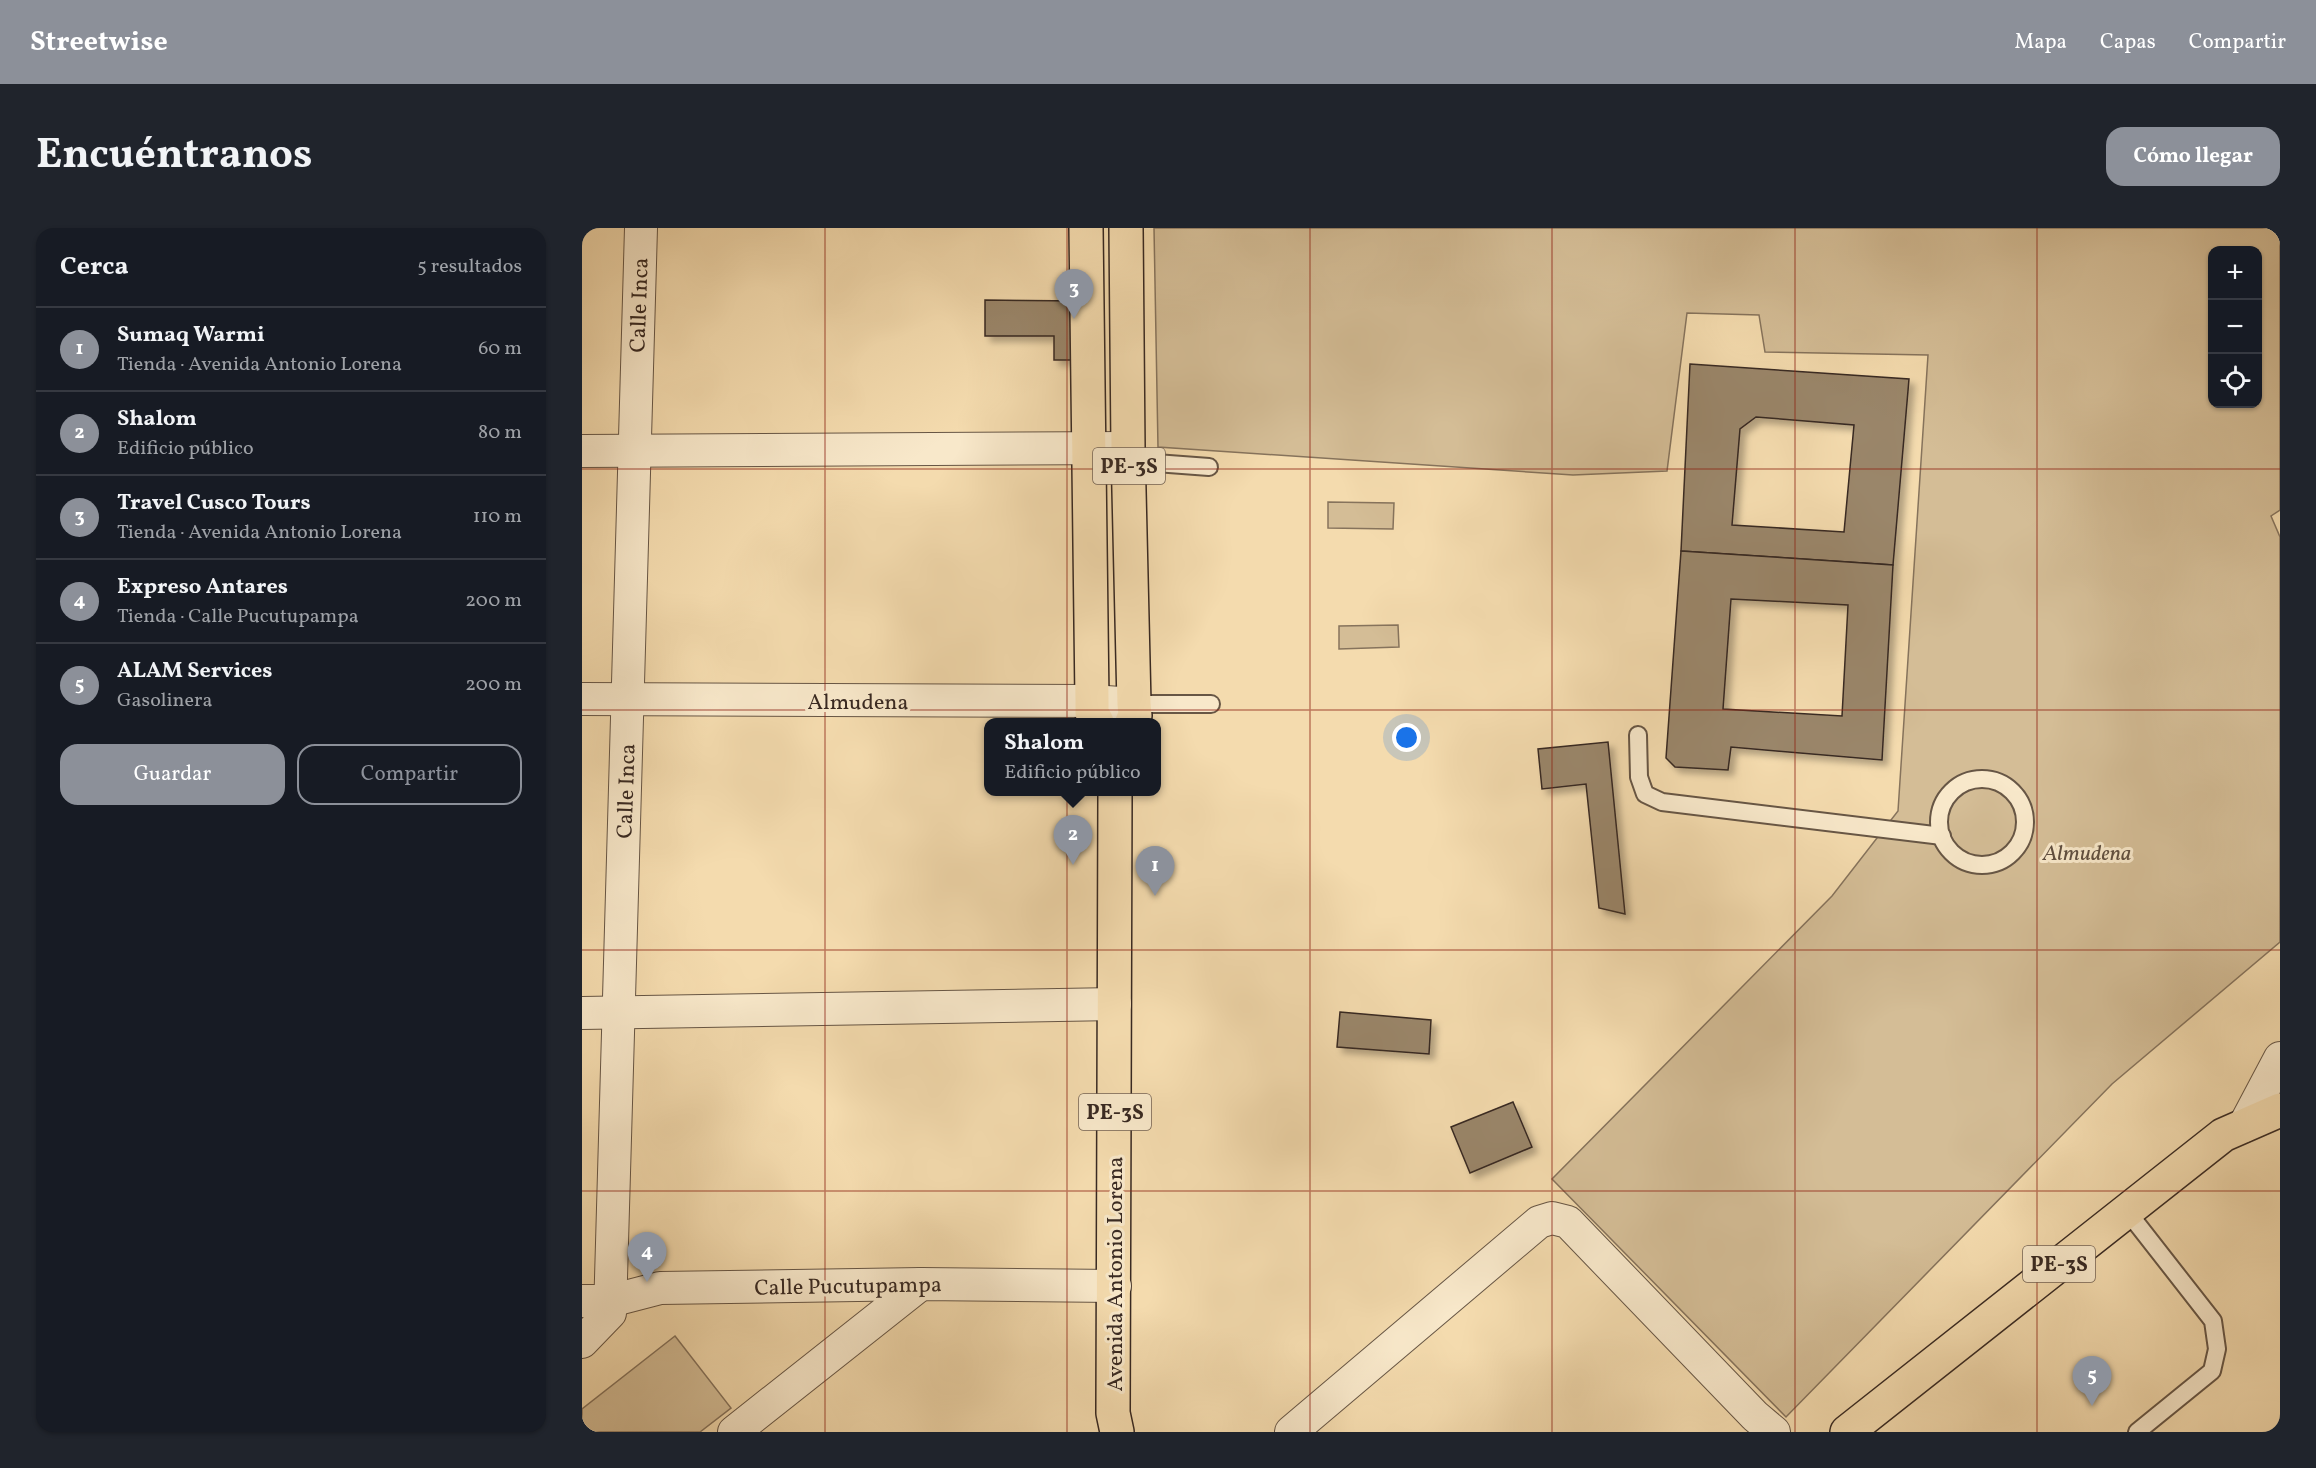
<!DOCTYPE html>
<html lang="es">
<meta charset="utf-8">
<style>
body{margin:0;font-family:Vollkorn,serif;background:#20242c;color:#f1f3f6}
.controls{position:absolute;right:18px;top:18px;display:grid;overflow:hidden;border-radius:12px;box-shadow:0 2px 4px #0004}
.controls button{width:54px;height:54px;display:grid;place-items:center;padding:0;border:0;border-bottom:2px solid #363941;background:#171b24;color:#f1f3f6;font:30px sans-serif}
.you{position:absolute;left:825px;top:510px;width:21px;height:21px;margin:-15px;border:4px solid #fff;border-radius:50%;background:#1a73e8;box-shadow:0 0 0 9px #1a73e833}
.badge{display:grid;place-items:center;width:39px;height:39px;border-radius:50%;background:#8c9099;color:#fff;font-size:20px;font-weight:700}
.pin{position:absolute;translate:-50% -50px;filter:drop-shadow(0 2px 3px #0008)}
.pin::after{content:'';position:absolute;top:32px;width:21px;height:18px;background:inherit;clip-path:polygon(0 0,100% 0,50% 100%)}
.popup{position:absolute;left:402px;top:490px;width:177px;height:78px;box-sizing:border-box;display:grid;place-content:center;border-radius:12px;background:#171b24;filter:drop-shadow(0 2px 4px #0005);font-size:20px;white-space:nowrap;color:#9ea1a6}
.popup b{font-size:22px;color:#f1f3f6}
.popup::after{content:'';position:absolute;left:50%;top:100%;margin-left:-12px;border:12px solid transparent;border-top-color:#171b24}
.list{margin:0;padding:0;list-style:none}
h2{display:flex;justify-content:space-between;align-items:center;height:78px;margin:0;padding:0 24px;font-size:26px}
h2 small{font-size:20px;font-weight:400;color:#9ea1a6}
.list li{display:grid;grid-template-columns:39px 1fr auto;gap:18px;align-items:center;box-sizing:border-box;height:84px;padding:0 24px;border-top:2px solid #363941}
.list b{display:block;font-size:22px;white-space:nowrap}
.list p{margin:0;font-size:20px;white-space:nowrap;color:#9ea1a6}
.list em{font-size:20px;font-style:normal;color:#9ea1a6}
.actions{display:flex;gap:12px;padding:18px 24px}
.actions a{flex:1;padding:14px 0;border:2px solid #8c9099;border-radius:18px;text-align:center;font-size:21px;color:#8c9099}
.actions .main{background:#8c9099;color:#fff}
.icon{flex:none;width:33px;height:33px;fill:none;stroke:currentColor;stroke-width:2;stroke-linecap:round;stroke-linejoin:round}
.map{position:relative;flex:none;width:1698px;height:1204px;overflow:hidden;border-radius:18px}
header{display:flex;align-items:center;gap:36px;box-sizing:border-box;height:84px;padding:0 30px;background:#8c9099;color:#fff}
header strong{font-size:28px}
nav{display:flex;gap:33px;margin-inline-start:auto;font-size:21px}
.intro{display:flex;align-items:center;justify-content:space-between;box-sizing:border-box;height:144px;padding:0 36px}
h1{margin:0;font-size:42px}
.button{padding:15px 27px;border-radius:18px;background:#8c9099;color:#fff;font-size:21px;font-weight:700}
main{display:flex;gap:36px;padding:0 36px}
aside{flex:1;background:#171b24;border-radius:18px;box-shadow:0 2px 4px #0004}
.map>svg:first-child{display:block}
</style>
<header>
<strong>Streetwise</strong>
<nav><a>Mapa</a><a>Capas</a><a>Compartir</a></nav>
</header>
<div class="intro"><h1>Encuéntranos</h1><a class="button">Cómo llegar</a></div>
<main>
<aside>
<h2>Cerca<small>5 resultados</small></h2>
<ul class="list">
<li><span class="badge">1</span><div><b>Sumaq Warmi</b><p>Tienda · Avenida Antonio Lorena</p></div><em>60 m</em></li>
<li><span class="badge">2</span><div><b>Shalom</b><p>Edificio público</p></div><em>80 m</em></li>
<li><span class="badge">3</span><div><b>Travel Cusco Tours</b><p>Tienda · Avenida Antonio Lorena</p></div><em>110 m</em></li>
<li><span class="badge">4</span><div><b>Expreso Antares</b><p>Tienda · Calle Pucutupampa</p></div><em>200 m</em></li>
<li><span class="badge">5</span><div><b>ALAM Services</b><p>Gasolinera</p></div><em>200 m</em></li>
</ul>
<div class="actions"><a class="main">Guardar</a><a>Compartir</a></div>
</aside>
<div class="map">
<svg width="1698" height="1204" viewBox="0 0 1698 1204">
<defs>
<filter id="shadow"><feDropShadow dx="5.5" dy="5.5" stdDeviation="3" flood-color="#0004"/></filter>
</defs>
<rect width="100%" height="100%" fill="#f4dbae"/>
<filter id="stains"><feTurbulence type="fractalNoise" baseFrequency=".00333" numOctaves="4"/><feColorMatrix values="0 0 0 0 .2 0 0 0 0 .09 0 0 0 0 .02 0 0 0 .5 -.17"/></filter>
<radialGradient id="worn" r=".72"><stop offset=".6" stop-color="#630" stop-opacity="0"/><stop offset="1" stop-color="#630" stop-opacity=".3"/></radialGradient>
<!-- green -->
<g fill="#d4bd96" stroke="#86735c" stroke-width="1.5" fill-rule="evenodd">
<path d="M572,0H1698V282L1689,288L1698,309V714L1530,856L1204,1189L970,951L1250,668L1316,583L1346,127L1183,124L1177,87L1105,85L1085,243L991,247L576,219ZM1630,22H1676V176H1630Z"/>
<path d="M746,274L812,275L811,301L746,300Z"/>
<path d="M816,397L817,419L757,421V398Z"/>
<path d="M93,1108L149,1180L118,1204H0V1181Z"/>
</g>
<!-- building -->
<g fill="#9a866b" stroke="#382922" stroke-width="1.5" fill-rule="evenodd" filter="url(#shadow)">
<path d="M403,72L498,73V132H472V108H403Z"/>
<path d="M1108,136L1327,151L1311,337L1099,323ZM1174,189L1272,197L1262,304L1150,297L1158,201Z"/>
<path d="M1099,323L1311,337L1300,532L1149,519L1146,542L1093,539L1084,530ZM1149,371L1266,377L1260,488L1141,481Z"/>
<path d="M1026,514L1043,686L1017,680L1004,556L960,561L956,521Z"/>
<path d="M758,784L849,792L847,826L755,819Z"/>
<path d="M931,874L950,919L888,945L869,899Z"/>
</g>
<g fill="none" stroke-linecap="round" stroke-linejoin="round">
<!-- service casing -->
<g stroke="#675645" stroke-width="20">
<g id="service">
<path d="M547,233L627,239"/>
<path d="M552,476H629"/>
<path d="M1056,507L1057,549L1063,566L1080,574L1360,608"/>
<circle cx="1400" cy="594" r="43"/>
<path d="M1545,983L1631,1093L1635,1121L1630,1143L1555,1204"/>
</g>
</g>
<!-- minor casing -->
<g stroke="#675645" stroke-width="34">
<g id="minor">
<path d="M0,223L546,220"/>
<path d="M0,471L510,473L552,476"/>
<path d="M0,785L533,776"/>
<path d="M1662,898L1698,830"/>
<path d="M0,1073H28L78,1060L339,1056L533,1058"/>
<path d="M0,1114L28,1085L59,0"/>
<path d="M152,1204L339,1056"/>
<path d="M709,1204L957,994L970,990L986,994L1173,1188L1192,1204"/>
</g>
</g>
<!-- trunk casing -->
<g stroke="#382922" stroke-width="36">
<g id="trunk">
<path d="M504,0L510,473V485L515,494"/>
<path d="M544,0L546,220L552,476L553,488L550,494"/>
<path d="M533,564L531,1185L535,1204"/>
<path d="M1265,1204L1641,907L1698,882"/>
</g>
</g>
<!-- service -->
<use href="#service" stroke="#f8e8ca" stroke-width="16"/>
<!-- minor -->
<use href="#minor" stroke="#f8e8ca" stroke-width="32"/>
<!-- trunk -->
<use href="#trunk" stroke="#f4dbae" stroke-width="33"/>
</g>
<!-- grid -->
<path fill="none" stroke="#8f2418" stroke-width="1.5" stroke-opacity="0.55" d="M243,0V1204M485,0V1204M728,0V1204M970,0V1204M1213,0V1204M1455,0V1204M0,241H1698M0,482H1698M0,722H1698M0,963H1698"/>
<g text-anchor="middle" stroke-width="6" stroke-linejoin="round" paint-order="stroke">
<!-- shield labels -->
<g fill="#f8e8ca" stroke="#726254" stroke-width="1.5">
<rect x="511" y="220" width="72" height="36" rx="4.5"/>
<rect x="497" y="866" width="72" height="36" rx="4.5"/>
<rect x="1441" y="1018" width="72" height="36" rx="4.5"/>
</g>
<g font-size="21" font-weight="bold" fill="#382922">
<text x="547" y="245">PE-3S</text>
<text x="533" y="891">PE-3S</text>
<text x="1477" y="1043">PE-3S</text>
</g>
<!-- street labels -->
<g font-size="22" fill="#382922" stroke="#f8e8ca">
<text transform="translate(56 77) rotate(-88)" y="8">Calle Inca</text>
<text x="276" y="481">Almudena</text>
<text transform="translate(43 563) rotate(-88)" y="8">Calle Inca</text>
<text transform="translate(532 1046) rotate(-90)" y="8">Avenida Antonio Lorena</text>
<text transform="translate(266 1057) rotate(-1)" y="8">Calle Pucutupampa</text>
</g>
<!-- park labels -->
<g font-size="22" font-style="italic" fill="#5f4e3f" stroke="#f8e8ca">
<text x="1505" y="632">Almudena</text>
</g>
</g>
<rect width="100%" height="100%" filter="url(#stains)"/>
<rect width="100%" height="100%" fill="url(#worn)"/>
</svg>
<div class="controls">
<button>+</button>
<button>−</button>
<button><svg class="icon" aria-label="locate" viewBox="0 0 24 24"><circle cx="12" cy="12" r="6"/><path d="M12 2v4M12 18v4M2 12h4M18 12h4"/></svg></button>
</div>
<div class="you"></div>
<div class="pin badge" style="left:573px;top:668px">1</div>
<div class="pin badge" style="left:491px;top:637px">2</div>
<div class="popup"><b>Shalom</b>Edificio público</div>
<div class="pin badge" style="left:492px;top:91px">3</div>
<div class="pin badge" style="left:65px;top:1054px">4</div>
<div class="pin badge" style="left:1510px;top:1178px">5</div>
</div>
</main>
